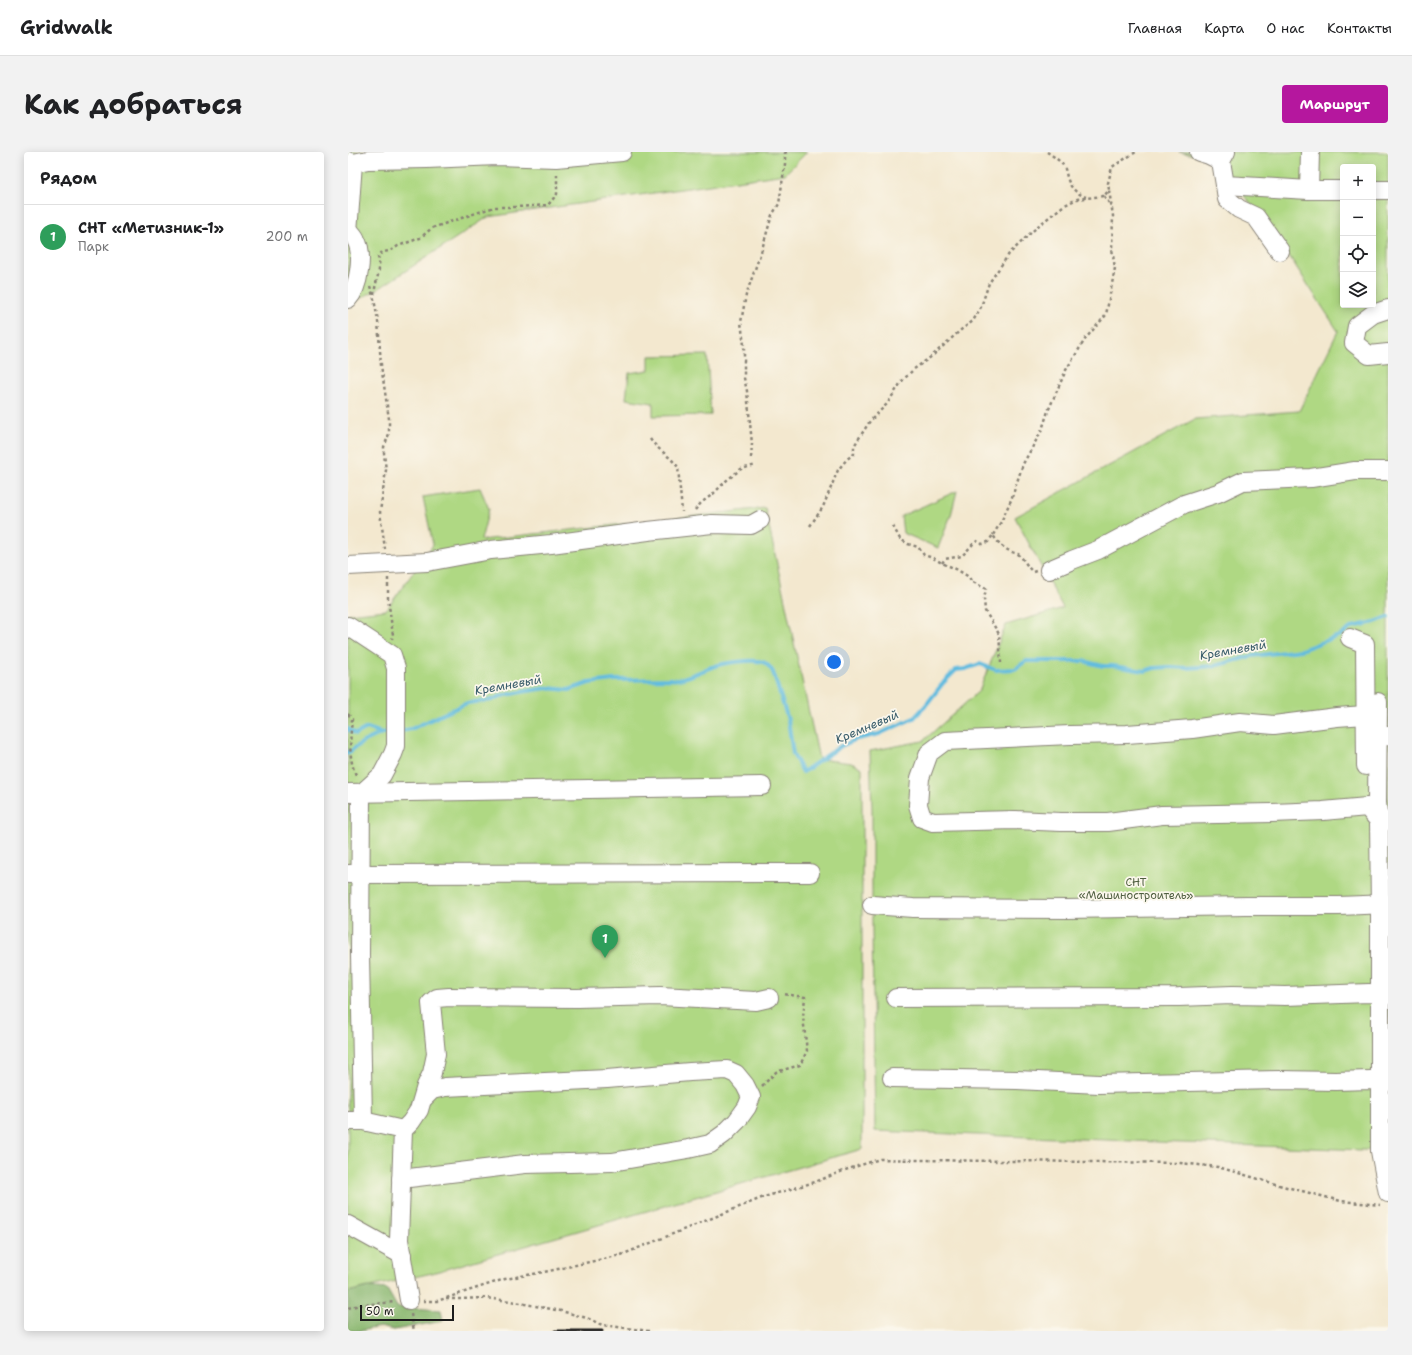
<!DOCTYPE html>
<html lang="ru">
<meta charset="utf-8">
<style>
body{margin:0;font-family:"Shantell Sans",sans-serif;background:#f2f2f2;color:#202124}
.controls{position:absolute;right:12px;top:12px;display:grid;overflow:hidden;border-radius:4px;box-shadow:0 2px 10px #0003}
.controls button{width:36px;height:36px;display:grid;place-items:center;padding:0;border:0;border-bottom:1px solid #e0e0e0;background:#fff;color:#202124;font:20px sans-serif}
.scale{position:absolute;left:12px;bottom:10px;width:94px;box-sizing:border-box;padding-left:4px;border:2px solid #1c1c1c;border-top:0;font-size:11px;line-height:14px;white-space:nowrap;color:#1c1c1c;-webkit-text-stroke:3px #fbf7ec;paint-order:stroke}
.you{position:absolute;left:486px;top:510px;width:14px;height:14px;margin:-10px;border:3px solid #fff;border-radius:50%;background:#1a73e8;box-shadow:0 0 0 6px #1a73e833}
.badge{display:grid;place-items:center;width:26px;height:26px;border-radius:50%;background:#b5179e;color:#fff;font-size:13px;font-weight:700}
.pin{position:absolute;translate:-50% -33px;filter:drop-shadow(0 1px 2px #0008)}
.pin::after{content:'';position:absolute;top:21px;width:14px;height:12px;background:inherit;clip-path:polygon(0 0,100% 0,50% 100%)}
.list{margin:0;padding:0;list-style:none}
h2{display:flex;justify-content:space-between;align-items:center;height:52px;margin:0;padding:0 16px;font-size:17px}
h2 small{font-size:13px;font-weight:400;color:#757577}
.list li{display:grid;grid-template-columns:26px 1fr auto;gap:12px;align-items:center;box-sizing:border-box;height:64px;padding:0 16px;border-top:1px solid #e0e0e0}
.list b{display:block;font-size:15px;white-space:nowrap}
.list p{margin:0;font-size:13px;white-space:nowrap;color:#757577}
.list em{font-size:13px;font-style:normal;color:#757577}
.icon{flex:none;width:22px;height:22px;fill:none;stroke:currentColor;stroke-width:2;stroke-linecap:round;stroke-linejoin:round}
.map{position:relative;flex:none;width:1040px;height:1179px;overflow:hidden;border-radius:4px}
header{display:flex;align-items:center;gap:24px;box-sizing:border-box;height:56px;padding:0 20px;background:#fff;border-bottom:1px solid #e0e0e0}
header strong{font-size:19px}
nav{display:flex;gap:22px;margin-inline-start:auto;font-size:14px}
.intro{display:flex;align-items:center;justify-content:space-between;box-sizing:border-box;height:96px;padding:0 24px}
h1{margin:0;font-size:28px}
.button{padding:10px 18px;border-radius:4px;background:#b5179e;color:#fff;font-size:14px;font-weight:700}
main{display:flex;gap:24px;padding:0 24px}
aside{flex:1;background:#fff;border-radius:4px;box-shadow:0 2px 10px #0003}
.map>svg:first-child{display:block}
</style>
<header>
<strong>Gridwalk</strong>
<nav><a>Главная</a><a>Карта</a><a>О нас</a><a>Контакты</a></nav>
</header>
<div class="intro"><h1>Как добраться</h1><a class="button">Маршрут</a></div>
<main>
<aside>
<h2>Рядом<small></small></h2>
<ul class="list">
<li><span class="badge" style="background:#2e9e5b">1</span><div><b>СНТ «Метизник-1»</b><p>Парк</p></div><em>200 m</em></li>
</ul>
</aside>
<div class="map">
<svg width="1040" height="1179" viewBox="0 0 1040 1179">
<rect width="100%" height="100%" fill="#fbf7ec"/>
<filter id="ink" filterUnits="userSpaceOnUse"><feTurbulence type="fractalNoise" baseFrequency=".025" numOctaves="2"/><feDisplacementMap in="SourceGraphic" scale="8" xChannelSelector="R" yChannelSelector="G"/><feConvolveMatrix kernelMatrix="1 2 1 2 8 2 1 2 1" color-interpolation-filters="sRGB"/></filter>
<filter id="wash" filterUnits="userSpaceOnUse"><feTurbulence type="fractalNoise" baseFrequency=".012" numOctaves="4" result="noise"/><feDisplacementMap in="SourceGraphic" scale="16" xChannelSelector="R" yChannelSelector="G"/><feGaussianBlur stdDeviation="0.9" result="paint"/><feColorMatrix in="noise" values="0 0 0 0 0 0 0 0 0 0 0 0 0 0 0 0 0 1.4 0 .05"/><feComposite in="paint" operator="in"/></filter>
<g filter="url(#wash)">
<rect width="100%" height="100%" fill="#f3e8cf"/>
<!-- green -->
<g fill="#afd883" stroke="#667a50" fill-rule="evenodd">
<path d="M0,0H459L437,22L140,65L30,137L0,153Z"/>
<path d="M831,0H1040V999L527,979L524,777V657L522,599L575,589L631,539L658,473L715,456L667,365L847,267L951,259L990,179L936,96L911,62L866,7ZM995,15H1025V153H995Z"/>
<path d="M359,203L363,263L305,264V251L278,247L281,221L301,218V204Z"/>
<path d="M132,336L141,357L133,388L417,356L471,607L503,611L514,616V997L84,1121L0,1140V462L38,458L85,393L75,345Z"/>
<path d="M609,339L603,363L590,396L555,381L553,364Z"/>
</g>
<!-- forest -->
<path fill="#8bb871" stroke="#546a46" d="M20,1135L39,1137L49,1155L93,1158L95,1169L46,1178L32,1175L11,1179H0V1140Z"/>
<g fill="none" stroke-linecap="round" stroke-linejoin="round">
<!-- stream -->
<g stroke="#62bcdf" stroke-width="4">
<path d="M0,577L8,582L19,576L34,581L44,580"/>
<path d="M53,579L63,577L119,551L144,548L153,544L173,540L199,536L221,538L241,531L266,528L323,527C332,530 355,518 364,515C374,511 408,506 417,511C420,513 423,517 425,520L440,568L445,602L455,620L493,594L509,587L531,582L566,566L578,553L595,531L608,518L617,517L632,512L648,518L667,517L678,509H735L755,514H765L797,519L806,516L822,515L838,516L853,515L866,514L904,504L953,498L993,483L1004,475L1027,470L1040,465"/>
<path d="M0,601L15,590L34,581"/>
</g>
</g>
</g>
<g filter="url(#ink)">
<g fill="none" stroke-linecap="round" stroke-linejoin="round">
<!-- minor casing -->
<g stroke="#888276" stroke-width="20">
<g id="minor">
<path d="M851,0L861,3L873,9"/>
<path d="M878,0L873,9L877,33L961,38"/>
<path d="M962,0L961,38H995"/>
<path d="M0,9L5,11L20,8L79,7L149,4L208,6L274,0"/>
<path d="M877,33L879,47L891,57L908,65L932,99"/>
<path d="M1025,38H1040"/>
<path d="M0,80L5,11"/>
<path d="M0,147C11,135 16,102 8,88C7,84 3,81 1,78"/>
<path d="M1040,157L1025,162L1009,174L1006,191L1021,203L1040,201"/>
<path d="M0,414L79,410L143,398L203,392L300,379L364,372L403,373L412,368"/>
<path d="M701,418L724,408L750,398L836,352L870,341L895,329L963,326L1007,319H1040"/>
<path d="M0,474L44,503L48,516V594L45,602L34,623L13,642L12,802L15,969"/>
<path d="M1002,486L1017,492L1018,614"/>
<path d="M1030,550L1029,651L1031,669L1032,758V999L1040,1041"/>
<path d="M1040,584L1030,585L1017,563L989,565L926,573L892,570L844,577L779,582L722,583L597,589L581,601L572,626L570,653L574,666L585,670L667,668L713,670H760L814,663L924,661L975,659L1019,655L1031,669H1040"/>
<path d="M0,641L414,634"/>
<path d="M0,722L462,721"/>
<path d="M524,753L565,756L720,757L898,754H991L1040,752"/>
<path d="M548,846L831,845L884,843L937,844L1021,841L1040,843"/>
<path d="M544,926L669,928L751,932L933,928L987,929L1023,928L1031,930H1040"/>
<path d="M0,969H15L55,978L51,1088L61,1148"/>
<path d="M55,978L63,970L71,958L78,934L84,921L88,902L83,851L89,846L101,845L229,846L312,844L408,849L421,846"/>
<path d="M53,1027L177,1012L264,1010L340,997L362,992L376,982L389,969L399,955L403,945L397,933L388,922L379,918L342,920L259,927L97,935L84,938L76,946"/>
<path d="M0,1073L54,1103"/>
</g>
</g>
<!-- path -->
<g stroke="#888276" stroke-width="2.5" stroke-dasharray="3 3" stroke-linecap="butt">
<path d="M699,0C705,4 713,9 716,15C718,18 718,22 719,25C722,36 728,41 738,45"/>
<path d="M756,44L763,54"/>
<path d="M22,134L26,147L30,169L33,213L41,267V282L36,295V302L38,318L32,360L37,397"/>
<path d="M26,143C27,130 34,117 30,105L34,100L42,99L50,94L72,86L84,76L134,59L147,55H169L200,53L209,42V20"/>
<path d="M302,287C310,298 322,304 330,315L334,360"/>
<path d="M403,306L404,292L399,239L396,226V193L393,170L398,143L414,97L424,63L431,52L437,12V1L439,0"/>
<path d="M347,358L353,351L365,342L379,328L393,317L408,313"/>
<path d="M462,374L475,355L490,318L499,307L506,302V294L522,269L539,252L554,229L566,217L584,204L614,177L625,169L633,155L641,131L661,102L690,74L715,54L729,47L756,44L761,38L760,31L764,15L788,0"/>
<path d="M545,374L552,387L560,392L570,395L576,403L585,406L594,411L608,417L621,425L623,429L638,437L636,447L637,459L651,482L653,511"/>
<path d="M645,383L653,370L663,348L675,312L694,278L700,259L718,218L738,186L758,163L767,116L764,97L765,64L761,38"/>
<path d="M594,411L597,407L614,404L625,392L629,389L634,392L640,390L645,383C649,390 656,397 664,400C666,401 668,401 670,402C676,407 679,415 685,420L688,419"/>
<path d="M40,426V446L45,483L44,487"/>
<path d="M0,562L4,567C2,587 0,608 9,625"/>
<path d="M414,934L428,920L452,913L459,899L455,865L457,845L435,842"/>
<path d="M98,1147H111L137,1146L162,1149L213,1159L239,1166L254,1173L301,1179"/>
<path d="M75,1149H89L157,1127L201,1119L273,1103L416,1045L467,1030L500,1017L532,1007L569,1008L832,1011L870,1015L931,1033L993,1049L1032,1053"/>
<path d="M0,1156L12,1153L46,1150"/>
<path d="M63,1162L66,1179"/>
</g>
<!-- minor -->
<use href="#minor" stroke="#fff" stroke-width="18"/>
<!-- rail -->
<path stroke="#1c1c1c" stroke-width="3" d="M207,1179H254"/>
</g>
</g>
<g text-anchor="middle" stroke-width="3.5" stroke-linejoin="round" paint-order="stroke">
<!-- park labels -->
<g font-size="11" fill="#4f5e40" stroke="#fbf7ec">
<text x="788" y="734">СНТ<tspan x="788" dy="13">«Машиностроитель»</tspan></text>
</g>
<!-- water labels -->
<g font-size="12" font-style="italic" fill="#385c6a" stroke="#fbf7ec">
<text transform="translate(885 498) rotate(-10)" y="4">Кремневый</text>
<text transform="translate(160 533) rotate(-10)" y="4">Кремневый</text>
<text transform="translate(519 575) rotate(-23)" y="4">Кремневый</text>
</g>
</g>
</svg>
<div class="controls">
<button>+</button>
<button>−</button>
<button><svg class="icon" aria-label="locate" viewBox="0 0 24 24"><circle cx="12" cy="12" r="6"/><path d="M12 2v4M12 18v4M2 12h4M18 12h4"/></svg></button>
<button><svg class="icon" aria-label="layers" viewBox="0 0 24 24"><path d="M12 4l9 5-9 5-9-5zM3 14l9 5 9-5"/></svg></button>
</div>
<div class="scale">50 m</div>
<div class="you"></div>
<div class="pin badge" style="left:257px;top:806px;background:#2e9e5b">1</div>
</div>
</main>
